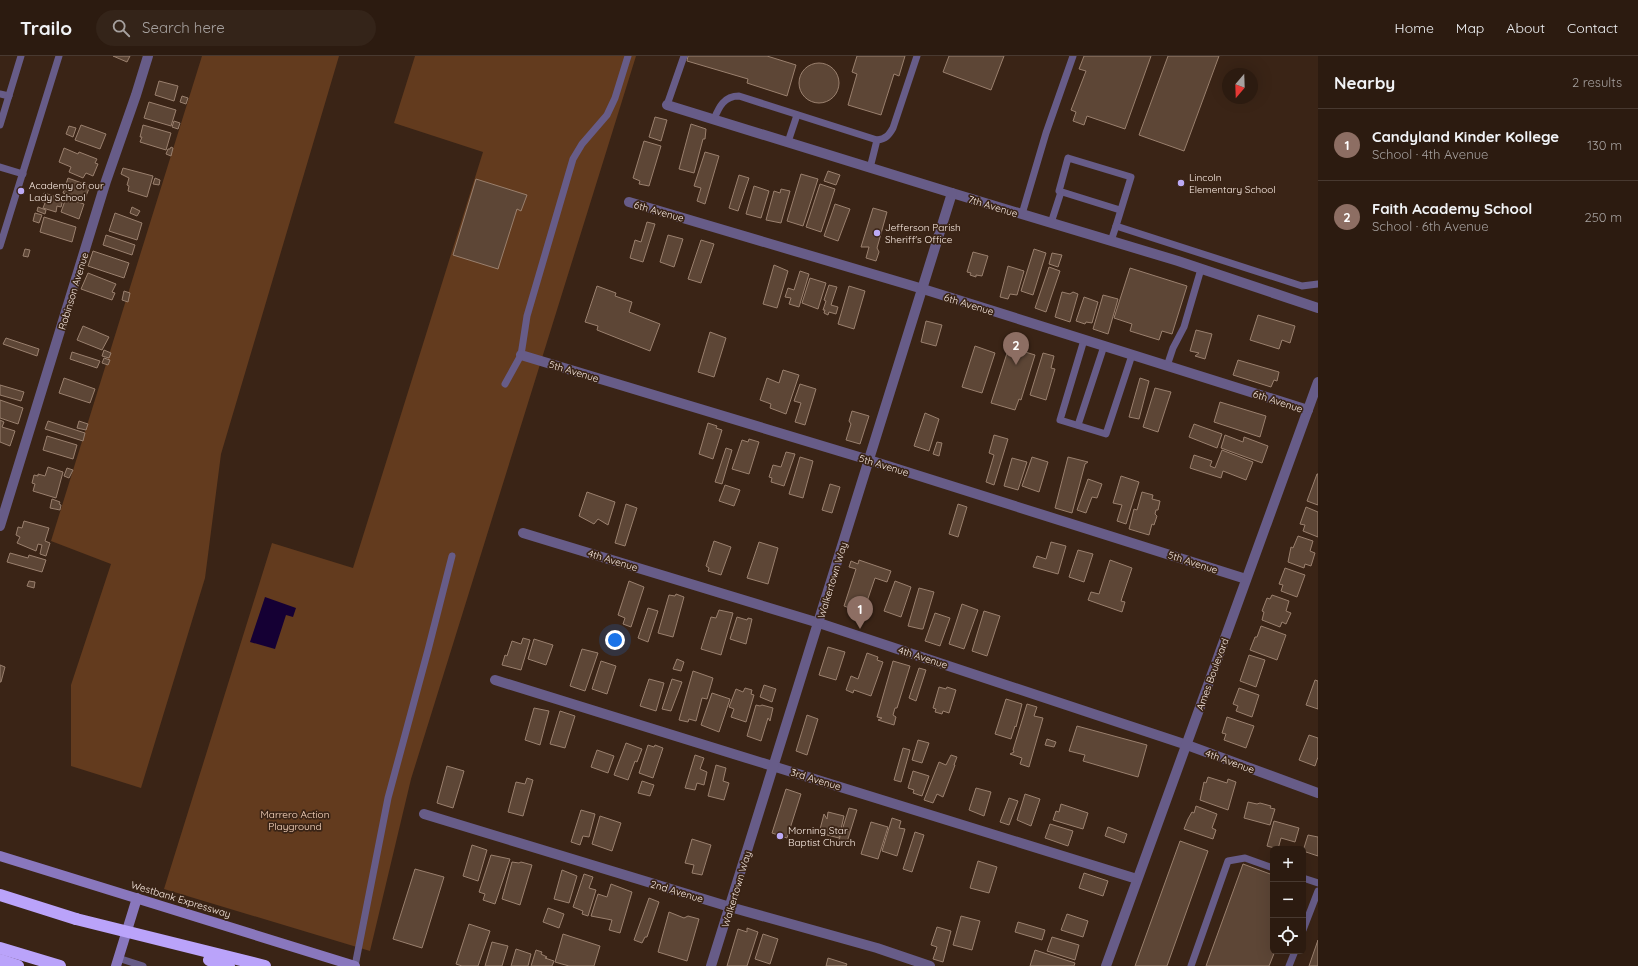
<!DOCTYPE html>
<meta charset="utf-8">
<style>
body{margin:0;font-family:Quicksand,sans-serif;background:#342419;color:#f1f3f6}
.controls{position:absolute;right:12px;bottom:12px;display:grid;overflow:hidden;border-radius:6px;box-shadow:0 4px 16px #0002}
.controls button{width:36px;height:36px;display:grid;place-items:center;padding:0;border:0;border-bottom:1px solid #483930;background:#2c1b10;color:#f1f3f6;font:20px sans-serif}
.compass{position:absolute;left:1222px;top:12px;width:36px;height:36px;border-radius:50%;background:#2c1b10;box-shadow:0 4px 16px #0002;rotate:199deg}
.you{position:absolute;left:615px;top:584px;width:14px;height:14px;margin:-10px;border:3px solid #fff;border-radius:50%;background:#1a73e8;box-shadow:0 0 0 6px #1a73e833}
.badge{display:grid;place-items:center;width:26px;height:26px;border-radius:50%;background:#1a73e8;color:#fff;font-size:13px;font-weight:700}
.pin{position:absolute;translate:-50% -33px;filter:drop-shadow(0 1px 2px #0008)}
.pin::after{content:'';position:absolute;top:21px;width:14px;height:12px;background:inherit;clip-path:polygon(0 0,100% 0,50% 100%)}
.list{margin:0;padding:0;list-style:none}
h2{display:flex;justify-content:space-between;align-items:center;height:52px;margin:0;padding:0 16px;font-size:17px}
h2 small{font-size:13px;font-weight:400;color:#a6a19f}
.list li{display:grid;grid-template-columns:26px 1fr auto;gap:12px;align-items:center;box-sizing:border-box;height:72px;padding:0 16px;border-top:1px solid #483930}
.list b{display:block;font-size:15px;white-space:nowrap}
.list p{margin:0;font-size:13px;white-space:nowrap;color:#a6a19f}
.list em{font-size:13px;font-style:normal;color:#a6a19f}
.icon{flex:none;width:22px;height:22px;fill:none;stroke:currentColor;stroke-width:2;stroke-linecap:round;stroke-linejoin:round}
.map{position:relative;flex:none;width:1318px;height:910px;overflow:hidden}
header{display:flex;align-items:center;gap:24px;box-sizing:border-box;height:56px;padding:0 20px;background:#2c1b10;border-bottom:1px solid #483930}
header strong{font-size:19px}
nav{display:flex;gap:22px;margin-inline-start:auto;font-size:14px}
.search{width:280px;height:36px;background:#342419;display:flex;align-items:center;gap:10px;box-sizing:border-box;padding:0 14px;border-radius:22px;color:#a6a19f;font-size:15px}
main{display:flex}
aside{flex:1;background:#2c1b10}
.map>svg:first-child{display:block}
</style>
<header>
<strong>Trailo</strong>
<div class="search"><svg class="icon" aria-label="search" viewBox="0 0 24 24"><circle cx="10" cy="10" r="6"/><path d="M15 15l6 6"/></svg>Search here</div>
<nav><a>Home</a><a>Map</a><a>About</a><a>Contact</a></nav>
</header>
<main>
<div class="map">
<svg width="1318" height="910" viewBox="0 0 1318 910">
<rect width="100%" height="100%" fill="#3a2416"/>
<!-- green -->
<g fill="#633b1e">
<path d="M202,0H339L221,398L205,522L141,732L71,710V629L111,508L51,485Z"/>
<path d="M415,0H636L411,723L370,895L164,833L272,487L353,512L483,96L394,67Z"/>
</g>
<!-- water -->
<path fill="#150034" d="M265,541L296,552L293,561L286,559L275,593L250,586Z"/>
<!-- building -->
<g fill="#5d4636" stroke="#9a806e">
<path d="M113,0H130L127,6Z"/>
<path d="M688,0H767L796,9L787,40L747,27L748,23L687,5Z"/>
<path d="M857,0H905L899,20L894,18L881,59L848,49L857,18L852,16Z"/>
<path d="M949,0H1004L991,34L943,16Z"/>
<path d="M1084,0H1151L1125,73L1087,60L1084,69L1073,65L1076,56L1071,54L1086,15L1079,13Z"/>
<path d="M1168,0H1219L1184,95L1139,79Z"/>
<circle cx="819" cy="27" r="20"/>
<path d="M159,25L178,30L174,45L155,39Z"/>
<path d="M182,40L188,42L186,48L180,46Z"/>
<path d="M149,46L176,54L171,70L144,62Z"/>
<path d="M655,61L667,64L661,85L649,81Z"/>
<path d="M174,65L180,67L178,73L172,71Z"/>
<path d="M691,68L706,73L705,83H703L694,117L679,113Z"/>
<path d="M81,69L106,78L100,93L75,84Z"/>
<path d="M143,69L171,77L166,94L140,86L142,81H140Z"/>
<path d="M69,70L76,72L73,81L66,78Z"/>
<path d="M644,85L661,90L649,130L639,128L640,125L633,122Z"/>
<path d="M171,91L173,92L171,100L166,98L168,93H170Z"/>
<path d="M64,92L78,98L79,96L97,103L95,107L98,108L93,120L86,117L83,122L69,116L71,111L59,106Z"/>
<path d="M705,96L719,100L705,148L697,145L701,132L694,130Z"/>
<path d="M123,112L153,120L147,141L128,135L129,130L127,129L129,122L121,118Z"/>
<path d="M828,115L840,119L836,129L824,125Z"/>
<path d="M801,118L818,123L803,170L787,165Z"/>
<path d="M739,119L749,122L738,155L729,152Z"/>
<path d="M68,122L90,130L84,145L63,137Z"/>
<path d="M155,122L160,124L159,129L153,128Z"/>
<path d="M476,123L527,139L521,155L517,153L498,213L453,199Z"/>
<path d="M820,128L835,133L821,176L806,171Z"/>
<path d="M754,130L769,135L761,162L746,158Z"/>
<path d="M781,133L790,135L781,167L766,164L774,135L780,137Z"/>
<path d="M44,137L63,143L61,151L57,150L56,156L43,152L45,147L42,146Z"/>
<path d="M66,142L84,148L79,163L61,156Z"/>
<path d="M835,148L850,153L838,185L824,180Z"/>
<path d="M38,151L46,154L45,158L37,155Z"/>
<path d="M132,151L140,155L137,160L130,157Z"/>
<path d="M873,152L887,156L877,192L879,196L876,205L866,202L869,191H861Z"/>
<path d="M35,157L42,159L39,167L33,165Z"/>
<path d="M115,157L142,167L137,184L109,175Z"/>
<path d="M44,161L76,171L72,186L40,176Z"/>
<path d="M647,166L655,168L643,206L630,202L635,184L641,186Z"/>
<path d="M106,179L135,189L132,199L103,189Z"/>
<path d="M668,179L683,183L674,211L660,206Z"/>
<path d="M701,184L714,188L701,227L688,223Z"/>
<path d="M25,193L30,194L28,201L23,200Z"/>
<path d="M1034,193L1046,197L1033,239L1021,235Z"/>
<path d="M93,195L129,207L124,222L88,210Z"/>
<path d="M973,196L988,200L982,220L976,219V221L970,219L971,217L967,216Z"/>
<path d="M1052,197L1062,199L1058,211L1049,208Z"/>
<path d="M774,209L788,215L777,252L763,248Z"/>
<path d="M1008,210L1024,215L1017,239L1010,238L1008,243L1000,241Z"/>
<path d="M1049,211L1060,215L1046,256L1035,252Z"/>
<path d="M1130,212L1187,230L1172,278L1162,275L1159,284L1130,275L1132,268L1114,262Z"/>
<path d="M800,215L809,218L799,251L789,248L791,242L785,241L788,232L794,234Z"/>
<path d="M88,217L116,228L112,236L115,237L112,244L81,233Z"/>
<path d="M810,222L826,227L818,253L802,247Z"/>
<path d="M829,229L837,231L831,249L838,251L836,258L829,256L828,259L824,257L825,254H823L826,245L824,244Z"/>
<path d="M597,230L616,237L615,240L632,246L629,256L660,268L650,295L597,274L598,270L585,266Z"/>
<path d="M849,230L865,235L854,273L838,268Z"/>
<path d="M124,235L130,237L128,246L122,244Z"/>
<path d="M1062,236L1070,238L1073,236L1078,238L1070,266L1055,261Z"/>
<path d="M1103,239L1118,243L1108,278L1093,273Z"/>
<path d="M1084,241L1098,246L1092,267L1086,266L1085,268L1076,265Z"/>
<path d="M1258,259L1295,270L1290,287L1282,284L1279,293L1250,284Z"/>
<path d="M926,265L942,269L936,290L921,286Z"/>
<path d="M83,270L109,281L102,294L77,284Z"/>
<path d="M1196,274L1212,278L1205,303L1195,300L1199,297L1190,295Z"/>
<path d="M710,276L726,282L714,321L698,316Z"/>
<path d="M6,282L39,293L37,300L3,288Z"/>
<path d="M975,290L995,297L982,337L962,331Z"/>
<path d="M1009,291L1035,299L1021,344L1019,343L1015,354L991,347Z"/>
<path d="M104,294L111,297L109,302L102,300Z"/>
<path d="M72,296L100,305L97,312L70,303Z"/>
<path d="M1043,297L1054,300L1051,312L1055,313L1046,344L1030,339Z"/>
<path d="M104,302L110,304L108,309L102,307Z"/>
<path d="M1238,304L1279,316L1277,325L1274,324L1271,331L1233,319Z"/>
<path d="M783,314L799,319L786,358L770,352L771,348L760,344L767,322L779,327Z"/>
<path d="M64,322L95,333L90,347L59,337Z"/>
<path d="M1140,322L1149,325L1139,363L1129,361Z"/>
<path d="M800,328L816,333L805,369L795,366L801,347L794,345Z"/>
<path d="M0,329L24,336L21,345L0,339Z"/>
<path d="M1155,332L1171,336L1158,376L1143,371Z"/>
<path d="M0,344L23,352L18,368L0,362Z"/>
<path d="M1220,346L1266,360L1260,381L1214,366Z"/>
<path d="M852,355L869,360L860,388L846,384L851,368L849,365Z"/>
<path d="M925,357L939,363L929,395L914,390Z"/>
<path d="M0,364L4,366L2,371L15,375L10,390L0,386Z"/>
<path d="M48,365L85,377L83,385L45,373Z"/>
<path d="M79,365L88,368L86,374L77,372Z"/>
<path d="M708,367L717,370L716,372L722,374L713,403L699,398Z"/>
<path d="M1194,368L1222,378L1217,392L1189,381Z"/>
<path d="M994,379L1008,383L994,429L986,426L994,399L989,397Z"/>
<path d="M1225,379L1243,386L1244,381L1268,390L1262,407L1221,392Z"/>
<path d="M47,380L77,389L73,403L43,394Z"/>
<path d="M749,383L759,386L749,418L732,413L742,384L748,386Z"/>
<path d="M937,386L942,387L939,400L933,398Z"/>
<path d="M726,392L732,394L722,428L715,426Z"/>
<path d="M1222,394L1253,406L1246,424L1223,415L1221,422L1190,412L1194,399L1212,405L1210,410L1215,412Z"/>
<path d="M786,396L795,398L784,430L771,426L772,422L769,421L773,409L781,411Z"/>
<path d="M800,401L813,405L803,442L789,438Z"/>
<path d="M1032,401L1048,406L1039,436L1022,430Z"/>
<path d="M1068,401L1088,406L1085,408L1072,457L1055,452Z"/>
<path d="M1012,402L1027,406L1018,434L1004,430Z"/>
<path d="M48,411L63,416L56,442L33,435L35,428L32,427L34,419L38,420V418L45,420Z"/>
<path d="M67,412L73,414L69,422L64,420Z"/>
<path d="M1317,418H1318V449L1307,445Z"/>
<path d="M1121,420L1139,426L1126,468L1117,465L1122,449L1113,447Z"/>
<path d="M1088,423L1102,428L1097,442L1092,441L1086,457L1077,454Z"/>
<path d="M830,428L840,431L832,457L822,454Z"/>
<path d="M725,429L740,434L734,450L719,445Z"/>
<path d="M587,436L615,446L608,469L598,463L594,468L579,460Z"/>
<path d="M1142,436L1153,439L1152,443L1160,445L1158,454H1156L1155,458L1157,460L1154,469L1152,468L1149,479L1129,473L1134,453L1137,454Z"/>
<path d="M52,443L60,446L59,448L61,449L60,454L50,452Z"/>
<path d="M626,448L637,452L625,490L615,487Z"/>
<path d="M958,448L967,451L958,481L949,478Z"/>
<path d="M1306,451L1318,456V481L1303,475L1305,469L1300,468Z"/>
<path d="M24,465L49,472L45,485L50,487L46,500L40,498L42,489L38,488L36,495L17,487L20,481L16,479L18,471L22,472Z"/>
<path d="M1298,480L1313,485L1310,495L1315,497L1311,510L1305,508L1304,512L1288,506L1291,491L1293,492Z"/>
<path d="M714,485L731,491L721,519L708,515L709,512L706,510Z"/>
<path d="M759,486L778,492L768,528L747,522Z"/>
<path d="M1051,486L1066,490L1058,518L1033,511L1037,500L1046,503Z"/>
<path d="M1078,494L1093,498L1084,526L1069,521Z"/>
<path d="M10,497L28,502L29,499L46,504L42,516L7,506Z"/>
<path d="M859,504L891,515L887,526L875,522L863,557L844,550L856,513L849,511L851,505L858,508Z"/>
<path d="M1110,504L1132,512L1121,545L1125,546L1122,556L1088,544L1091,536L1099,538Z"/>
<path d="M1285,512L1305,519L1297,541L1281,535L1283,529L1279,528Z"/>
<path d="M29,525L35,526L34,532L27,530Z"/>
<path d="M629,525L644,531L631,571L623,568L625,562L618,559Z"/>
<path d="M895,525L911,531L901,561L884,555Z"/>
<path d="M919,532L934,536L923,573H921L908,570Z"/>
<path d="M676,538L684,541L673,581L658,577L669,539L675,540Z"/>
<path d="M1272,539L1289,545L1286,555L1291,557L1286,568L1282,566L1280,571L1262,564L1264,556L1262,555L1267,542L1270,543Z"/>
<path d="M962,548L978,554L964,593L949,588Z"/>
<path d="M648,552L658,555L648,586L638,582Z"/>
<path d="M719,554L733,557L721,599L701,593L711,561L716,562Z"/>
<path d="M984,555L1000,560L987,600L972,595Z"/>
<path d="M935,557L950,562L940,590L925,585Z"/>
<path d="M737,561L747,564L748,562L752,563L746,588L730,583Z"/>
<path d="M1261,570L1286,579L1277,604L1250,594L1255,581H1257Z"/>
<path d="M523,582L530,584L521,614L502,609L505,599L507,600L512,585L521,588Z"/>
<path d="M534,583L553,589L546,609L528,603Z"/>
<path d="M828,591L845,596L836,624L819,619Z"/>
<path d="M582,593L598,597L585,635L570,630Z"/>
<path d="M867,597L878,601L877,604L883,606L871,640L854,634L853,637L846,634L851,620L858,623Z"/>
<path d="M1249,599L1265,604L1256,631L1240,625Z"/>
<path d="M677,603L684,606L681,615L673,613Z"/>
<path d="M601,605L616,610L607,638L592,633Z"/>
<path d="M893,605L910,610L897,652H895L893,659L896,661L894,669L878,664L882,662L877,661Z"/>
<path d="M0,609L5,611L1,626H0Z"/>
<path d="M919,612L926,614L916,645L909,642Z"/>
<path d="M693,615L713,622L707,643L702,642L696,665L689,663L688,666L679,664Z"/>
<path d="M649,623L664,627L656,655L640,650Z"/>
<path d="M672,623L682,626L671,655L662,653Z"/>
<path d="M1315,624L1318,625V653L1306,649Z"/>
<path d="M764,629L776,633L772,646L760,641Z"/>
<path d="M939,631L946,633L947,631L956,634L949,657L943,655L942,658L935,656L936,653L933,652Z"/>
<path d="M745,632L752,634L751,638L754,639L746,666L731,661L734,653L729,651L736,633L743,636Z"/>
<path d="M1239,632L1259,639L1252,661L1236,655L1238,650L1233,648Z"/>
<path d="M712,637L730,643L719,676L701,669Z"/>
<path d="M1006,643L1022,648L1016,671L1015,670L1011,683L995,678Z"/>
<path d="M1027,648L1037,651L1034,660L1043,662L1029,711L1020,708L1022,702L1010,698L1014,696L1013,694Z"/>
<path d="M756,649L760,650L762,649L773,652L770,665L768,662L761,685L747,680Z"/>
<path d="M534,652L549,655L540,689L525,684Z"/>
<path d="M560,655L575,660L565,692L550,688Z"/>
<path d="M807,659L818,663L807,699L796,695Z"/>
<path d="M1227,661L1254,670L1246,692L1224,684L1226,678L1222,677Z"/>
<path d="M1077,670L1147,689L1138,721L1083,705L1085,699L1069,695Z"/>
<path d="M1309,679L1318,682V701L1315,710L1299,704Z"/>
<path d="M1047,683L1056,686L1054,691L1045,689Z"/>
<path d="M918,684L929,687L922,707L912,704Z"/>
<path d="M626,687L642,693L637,706L635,705L628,724L614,719Z"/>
<path d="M648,689L654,691L655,689L663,692L653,722L639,717Z"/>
<path d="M903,692L910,694L901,726L894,724Z"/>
<path d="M597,694L614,700L608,717L591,711Z"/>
<path d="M695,699L704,702L700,713L707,716L704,729L697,727L695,734L685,732Z"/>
<path d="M951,699L957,701L954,709H955L943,741L937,738L933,747L924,744L939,706L946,709Z"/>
<path d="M716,709L726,712L723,725L729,727L724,744L708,740Z"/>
<path d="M447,710L464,715L453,752L437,747Z"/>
<path d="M913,715L929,720L922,740L913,737L914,734L908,732Z"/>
<path d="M1208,721L1227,727L1228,723L1236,726L1228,754L1200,744L1204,726L1206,727Z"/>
<path d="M527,722L533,724L523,760L508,756L516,726L525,728Z"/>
<path d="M642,725L654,729L650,740L638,737Z"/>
<path d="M976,732L991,736L984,760L969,754Z"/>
<path d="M786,733L801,738L787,782L772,777Z"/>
<path d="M1025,738L1040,743L1031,770L1017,764Z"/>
<path d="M1009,742L1018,745L1009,769L1000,766Z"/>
<path d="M1248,746L1257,748L1260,747L1271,750L1270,752L1275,753L1270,769L1244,762Z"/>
<path d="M1061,748L1088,757L1083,773L1053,764L1056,755L1059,756Z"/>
<path d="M1196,750L1217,758L1212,772L1216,774L1213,783L1184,773L1188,763L1192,756L1194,757Z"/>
<path d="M849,752L857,754L847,786L839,784Z"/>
<path d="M581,754L595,758L589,781L583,780L580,789L571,786Z"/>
<path d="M828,756L844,760L839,782L819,777L824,758L827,763Z"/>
<path d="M600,760L621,767L612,795L592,788Z"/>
<path d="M892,762L901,765L899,772L905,773L897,800L882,795Z"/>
<path d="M1274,765L1299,772L1295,786L1281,782L1278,793L1267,790Z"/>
<path d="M871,766L888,771L878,803L861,798Z"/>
<path d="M1050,768L1073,775L1068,790L1045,782Z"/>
<path d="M1108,771L1127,778L1124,787L1105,780Z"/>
<path d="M915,776L924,779L912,816L903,813Z"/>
<path d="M1308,779L1318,781V800L1303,795Z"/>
<path d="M692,783L711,789L702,819L692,817L694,809L685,807Z"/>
<path d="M1180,785L1208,795L1167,910H1135Z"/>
<path d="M472,789L487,794L478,825L463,820Z"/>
<path d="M491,799L510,803L495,848L483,844L485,838L479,836Z"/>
<path d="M978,805L997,811L989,837L970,832Z"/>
<path d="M512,806L519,807L521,806L532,809L520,849L502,843Z"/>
<path d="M1243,808L1273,819V895H1275L1269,910H1206Z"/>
<path d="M415,813L444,821L422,892L393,883Z"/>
<path d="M562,814L577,820L569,847L554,843Z"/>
<path d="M1084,817L1108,825L1103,840L1079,832Z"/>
<path d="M584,818L593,821L589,832L596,834L588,860L582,858L583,855L573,851Z"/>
<path d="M611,828L632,836L620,877L609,874L612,864L591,860L598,838L607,841Z"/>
<path d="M649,842L659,846L647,881H645L642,887L634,884Z"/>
<path d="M548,852L564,858L559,872L543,866Z"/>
<path d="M669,856L684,862L688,860L699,863L687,905L658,896Z"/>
<path d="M1067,858L1088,865L1083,881L1061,874Z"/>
<path d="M961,860L980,865L972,894L953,889Z"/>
<path d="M1018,866L1045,874L1042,884L1015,876Z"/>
<path d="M469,868L490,875L478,910H462L456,908Z"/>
<path d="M937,871L951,875L943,906L933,903L937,891L931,889Z"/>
<path d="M747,872L758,876L747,910H727L738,873L747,876Z"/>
<path d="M563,878L600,890L594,910H569L555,906Z"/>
<path d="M763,878L778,883L770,908L755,903Z"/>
<path d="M1052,881L1079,889L1075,904L1047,895Z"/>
<path d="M1318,884V910H1309Z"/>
<path d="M492,886L508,890L502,910H485Z"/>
<path d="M516,893L531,898L528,910H511Z"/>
<path d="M536,894L542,896L541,898L547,901L545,902L554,905L552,910H531Z"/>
<path d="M1035,894L1075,907L1074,910H1030Z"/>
<path d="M828,902L847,908L846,910H826Z"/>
</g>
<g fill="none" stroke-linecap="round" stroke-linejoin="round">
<!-- service -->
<g stroke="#675c88" stroke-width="7">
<path d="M0,38L9,40"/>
<path d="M667,49L684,0"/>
<path d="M714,63C719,51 724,40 739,40L877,84"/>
<path d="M0,69L21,0"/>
<path d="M788,86L797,59"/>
<path d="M0,111L23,118"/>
<path d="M870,112L877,84C886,83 889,79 893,72L917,0"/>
<path d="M1120,154L1059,135L1068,102L1131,121L1116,170L1302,230L1318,228"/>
<path d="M1022,158L1046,77L1073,0"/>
<path d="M1051,167L1061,136"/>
<path d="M1111,185L1116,170"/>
<path d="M0,190L59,0"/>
<path d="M1084,284L1060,364L1106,378L1132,299"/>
<path d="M1167,310L1173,292L1184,271L1201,213"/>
<path d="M505,328L521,299L527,260L573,103L582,88L607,59L615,42L628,0"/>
<path d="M1078,369L1104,290"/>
<path d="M1303,822L1318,827"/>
<path d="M1303,874L1318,835"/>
<path d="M118,902L143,910"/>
<path d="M355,910L388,742L428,594L452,500"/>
<path d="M1191,910L1228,805L1245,802L1273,812"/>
<path d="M1289,910L1295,895"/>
</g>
<!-- minor -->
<g stroke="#675c88" stroke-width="10">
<path d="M667,49L952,137L1178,205L1318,252"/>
<path d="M629,146L923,233L1308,354"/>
<path d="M521,299L869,404L1246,523"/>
<path d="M0,470L106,125L136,39L148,0"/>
<path d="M523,477L819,567L1187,689L1318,737"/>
<path d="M495,624L1137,823"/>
<path d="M424,758L730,851L877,892L930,910"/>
<path d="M711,910L952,137"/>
</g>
<!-- tertiary -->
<path stroke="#675c88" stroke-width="10" d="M1106,910L1318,326"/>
<!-- secondary -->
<g stroke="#8977bd" stroke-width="10">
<path d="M0,800L355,910"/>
<path d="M116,910L137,842"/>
</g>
<!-- motorway -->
<g stroke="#baa3fa" stroke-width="12">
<path d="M0,839L76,863"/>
<path d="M0,892L60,910"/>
<path d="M0,904L18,910"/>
</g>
<!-- motorway-bridge -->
<g stroke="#baa3fa" stroke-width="12">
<path d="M76,863L265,910"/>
<path d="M209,904L229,910"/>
</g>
</g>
<!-- markers -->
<g fill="#bcaaf5" stroke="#3a2416" stroke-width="1.5">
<circle cx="1181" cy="127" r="4"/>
<circle cx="21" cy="135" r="4"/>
<circle cx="877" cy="177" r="4"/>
<circle cx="780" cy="780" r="4"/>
</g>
<g text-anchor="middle" stroke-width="3.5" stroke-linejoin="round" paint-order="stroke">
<!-- poi labels -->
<g font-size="10" fill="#faebe2" stroke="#3a2416" text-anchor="start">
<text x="1189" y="125">Lincoln<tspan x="1189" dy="12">Elementary School</tspan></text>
<text x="29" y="133">Academy of our<tspan x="29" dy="12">Lady School</tspan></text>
<text x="885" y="175">Jefferson Parish<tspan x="885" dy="12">Sheriff's Office</tspan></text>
<text x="788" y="778">Morning Star<tspan x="788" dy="12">Baptist Church</tspan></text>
</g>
<!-- street labels -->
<g font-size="10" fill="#faebe2" stroke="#3a2416">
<text transform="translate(993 150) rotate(17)" y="4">7th Avenue</text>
<text transform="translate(659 155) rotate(16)" y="4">6th Avenue</text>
<text transform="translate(73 235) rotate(-73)" y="4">Robinson Avenue</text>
<text transform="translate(969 248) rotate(17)" y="4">6th Avenue</text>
<text transform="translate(574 315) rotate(17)" y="4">5th Avenue</text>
<text transform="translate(1278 345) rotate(18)" y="4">6th Avenue</text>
<text transform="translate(884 409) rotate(17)" y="4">5th Avenue</text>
<text transform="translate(613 504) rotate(17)" y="4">4th Avenue</text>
<text transform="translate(1193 506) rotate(18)" y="4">5th Avenue</text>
<text transform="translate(832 524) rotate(-73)" y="4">Walkertown Way</text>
<text transform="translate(923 601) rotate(18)" y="4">4th Avenue</text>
<text transform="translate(1212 618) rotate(-70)" y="4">Ames Boulevard</text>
<text transform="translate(1230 705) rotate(20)" y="4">4th Avenue</text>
<text transform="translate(816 723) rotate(17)" y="4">3rd Avenue</text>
<text transform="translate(736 833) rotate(-73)" y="4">Walkertown Way</text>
<text transform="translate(677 835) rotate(17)" y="4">2nd Avenue</text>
<text transform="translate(181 843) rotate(17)" y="4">Westbank Expressway</text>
</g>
<!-- park labels -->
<g font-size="10" fill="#fddac3" stroke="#3a2416">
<text x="295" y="762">Marrero Action<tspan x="295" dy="12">Playground</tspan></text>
</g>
</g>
</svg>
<div class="controls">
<button>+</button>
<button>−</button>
<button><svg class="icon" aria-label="locate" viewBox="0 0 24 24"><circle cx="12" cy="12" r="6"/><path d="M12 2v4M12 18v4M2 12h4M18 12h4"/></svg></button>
</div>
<svg class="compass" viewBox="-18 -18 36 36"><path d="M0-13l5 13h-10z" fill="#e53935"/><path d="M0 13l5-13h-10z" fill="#a6a19f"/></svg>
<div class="you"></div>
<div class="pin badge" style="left:860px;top:573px;background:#8d6e63">1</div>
<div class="pin badge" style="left:1016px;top:309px;background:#8d6e63">2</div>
</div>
<aside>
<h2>Nearby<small>2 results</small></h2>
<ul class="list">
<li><span class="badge" style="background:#8d6e63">1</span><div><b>Candyland Kinder Kollege</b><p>School · 4th Avenue</p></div><em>130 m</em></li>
<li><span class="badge" style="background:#8d6e63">2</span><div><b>Faith Academy School</b><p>School · 6th Avenue</p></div><em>250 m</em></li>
</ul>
</aside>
</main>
